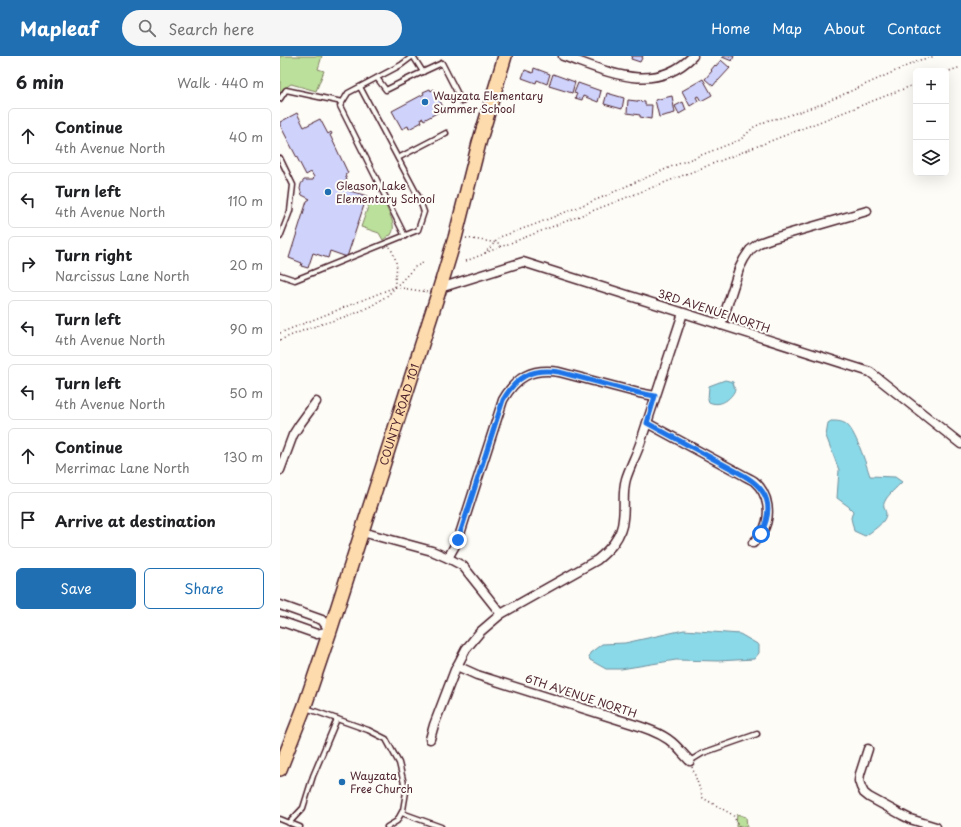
<!DOCTYPE html>
<meta charset="utf-8">
<style>
body{margin:0;font-family:"Playpen Sans",sans-serif;background:#f6f6f6;color:#202124}
.controls{position:absolute;right:12px;top:12px;display:grid;overflow:hidden;border-radius:6px;box-shadow:0 4px 16px #0002}
.controls button{width:36px;height:36px;display:grid;place-items:center;padding:0;border:0;border-bottom:1px solid #e0e0e0;background:#fff;color:#202124;font:20px sans-serif}
.stop{position:absolute;width:12px;height:12px;margin:-9px;border:3px solid #1a73e8;border-radius:50%;background:#fff}
.stop.end{background:#1a73e8;border-color:#fff;box-shadow:0 1px 4px #0008}
.list{margin:0;padding:0;list-style:none}
h2{display:flex;justify-content:space-between;align-items:center;height:52px;margin:0;padding:0 16px;font-size:17px}
h2 small{font-size:13px;font-weight:400;color:#757577}
.list li{display:grid;grid-template-columns:26px 1fr auto;gap:12px;align-items:center;box-sizing:border-box;height:56px;margin:0 8px 8px;padding:0 8px;border:1px solid #e0e0e0;border-radius:6px}
.list b{display:block;font-size:15px;white-space:nowrap}
.list p{margin:0;font-size:13px;white-space:nowrap;color:#757577}
.list em{font-size:13px;font-style:normal;color:#757577}
.actions{display:flex;gap:8px;padding:12px 16px}
.actions a{flex:1;padding:9px 0;border:1px solid #1f6fb2;border-radius:6px;text-align:center;font-size:14px;color:#1f6fb2}
.actions .main{background:#1f6fb2;color:#fff}
.icon{flex:none;width:22px;height:22px;fill:none;stroke:currentColor;stroke-width:2;stroke-linecap:round;stroke-linejoin:round}
.map{position:relative;flex:none;width:681px;height:771px;overflow:hidden}
header{display:flex;align-items:center;gap:24px;box-sizing:border-box;height:56px;padding:0 20px;background:#1f6fb2;color:#fff}
header strong{font-size:19px}
nav{display:flex;gap:22px;margin-inline-start:auto;font-size:14px}
.search{width:280px;height:36px;background:#f6f6f6;display:flex;align-items:center;gap:10px;box-sizing:border-box;padding:0 14px;border-radius:22px;color:#757577;font-size:15px}
main{display:flex}
aside{flex:1;background:#fff}
.map>svg:first-child{display:block}
</style>
<header>
<strong>Mapleaf</strong>
<div class="search"><svg class="icon" aria-label="search" viewBox="0 0 24 24"><circle cx="10" cy="10" r="6"/><path d="M15 15l6 6"/></svg>Search here</div>
<nav><a>Home</a><a>Map</a><a>About</a><a>Contact</a></nav>
</header>
<main>
<aside>
<h2>6 min<small>Walk · 440 m</small></h2>
<ul class="list">
<li><svg class="icon" aria-label="ahead" viewBox="0 0 24 24"><path d="M12 20V5M6 11l6-6 6 6"/></svg><div><b>Continue</b><p>4th Avenue North</p></div><em>40 m</em></li>
<li><svg class="icon" aria-label="left" viewBox="0 0 24 24"><path d="M17 20v-9H6M10 6l-5 5 5 5"/></svg><div><b>Turn left</b><p>4th Avenue North</p></div><em>110 m</em></li>
<li><svg class="icon" aria-label="right" viewBox="0 0 24 24"><path d="M7 20v-9h11M14 6l5 5-5 5"/></svg><div><b>Turn right</b><p>Narcissus Lane North</p></div><em>20 m</em></li>
<li><svg class="icon" aria-label="left" viewBox="0 0 24 24"><path d="M17 20v-9H6M10 6l-5 5 5 5"/></svg><div><b>Turn left</b><p>4th Avenue North</p></div><em>90 m</em></li>
<li><svg class="icon" aria-label="left" viewBox="0 0 24 24"><path d="M17 20v-9H6M10 6l-5 5 5 5"/></svg><div><b>Turn left</b><p>4th Avenue North</p></div><em>50 m</em></li>
<li><svg class="icon" aria-label="ahead" viewBox="0 0 24 24"><path d="M12 20V5M6 11l6-6 6 6"/></svg><div><b>Continue</b><p>Merrimac Lane North</p></div><em>130 m</em></li>
<li><svg class="icon" aria-label="arrive" viewBox="0 0 24 24"><path d="M6 21V4h12l-3 4 3 4H6"/></svg><div><b>Arrive at destination</b></div></li>
</ul>
<div class="actions"><a class="main">Save</a><a>Share</a></div>
</aside>
<div class="map">
<svg width="681" height="771" viewBox="0 0 681 771">
<rect width="100%" height="100%" fill="#fdfcf7"/>
<filter id="ink" filterUnits="userSpaceOnUse"><feTurbulence type="fractalNoise" baseFrequency=".025" numOctaves="2"/><feDisplacementMap in="SourceGraphic" scale="8" xChannelSelector="R" yChannelSelector="G"/><feConvolveMatrix kernelMatrix="1 2 1 2 8 2 1 2 1" color-interpolation-filters="sRGB"/></filter>
<g filter="url(#ink)">
<!-- green -->
<g fill="#bbe09b" stroke="#828063">
<path d="M0,0H42L38,13L44,15L36,35L11,28L2,34L0,39Z"/>
<path d="M90,145L106,150C110,160 117,170 111,179L108,180L103,184L99,177L81,171Z"/>
<path d="M457,758L466,761L467,771H456Z"/>
</g>
<!-- water -->
<g fill="#8ad9e8" stroke="#708f9c">
<path d="M445,324L453,326L455,334C450,344 440,351 429,346L428,343L429,330Z"/>
<path d="M551,365C557,365 561,365 566,368C575,374 586,408 590,420L615,421L622,426C617,431 607,440 605,445C602,450 605,453 606,457C607,466 591,476 585,480L574,475L571,462L573,455L568,450L557,442L559,414L546,380L548,367Z"/>
<path d="M404,574L460,578L479,589V597L474,603L438,605L396,604L341,613H326L310,604L309,601L310,597L322,588L345,587Z"/>
</g>
<!-- building -->
<g fill="#cfd3fc" stroke="#4a1f2b">
<path d="M352,0H363L360,6L351,3Z"/>
<path d="M443,0H454L452,5L442,1Z"/>
<path d="M441,4L450,12L438,25H437L433,30L425,23L432,15L431,14L435,9L436,10Z"/>
<path d="M254,12L270,18L267,28L257,24L256,27L242,22L245,14L253,17Z"/>
<path d="M273,18L295,26L292,37L269,30Z"/>
<path d="M423,23L432,39L421,45L418,40L416,41L418,45L410,50L402,35Z"/>
<path d="M298,27L321,35L318,46L303,40L302,44L295,42L297,38L294,37Z"/>
<path d="M150,33L151,35L154,33L164,53L144,64L143,62L141,63L142,66L129,73L128,70L122,73L112,55L144,38L143,36Z"/>
<path d="M327,37L344,42L342,53L324,48Z"/>
<path d="M392,40L395,57L379,61L375,44Z"/>
<path d="M348,44L365,46V49H372L371,63L360,61V59L347,57Z"/>
<path d="M403,46L406,54L399,58L395,50Z"/>
<path d="M17,57L24,71L40,63L48,78L51,76L52,78L50,79L68,117L65,119L67,124L65,125L67,129V134L87,140L67,201L50,195L48,202L33,197L28,212L21,210L22,207L9,202L27,145L30,143L22,139L20,133L21,128L24,124H33L34,121L31,116L26,119L0,69V66Z"/>
</g>
<g fill="none" stroke-linecap="round" stroke-linejoin="round">
<!-- lane casing -->
<g stroke="#4a1f2b" stroke-width="7">
<g id="lane">
<path d="M133,0L143,16"/>
<path d="M97,22L106,34L134,20L162,7L182,46"/>
<path d="M0,43L6,34L62,46"/>
<path d="M0,102L13,129L10,155L0,181"/>
<path d="M118,102L166,77"/>
<path d="M125,180L60,50L68,37L121,9L133,0"/>
<path d="M0,219L15,224L138,174L144,156L139,142L80,31"/>
<path d="M26,652L88,674L106,683L119,707L126,736L123,754L117,765L107,771"/>
<path d="M410,705L423,697L477,678"/>
<path d="M122,757L161,771"/>
<path d="M0,763L20,771"/>
<path d="M9,767L23,752L33,720L57,663"/>
</g>
</g>
<!-- street casing -->
<g stroke="#4a1f2b" stroke-width="11">
<g id="street">
<path d="M283,0C327,15 373,40 413,0"/>
<path d="M160,232L243,206L590,316L681,388"/>
<path d="M441,269L459,213L464,203L470,194L479,187L490,183L587,155"/>
<path d="M367,367L463,419C466,421 471,423 474,425C489,438 492,460 482,477C479,481 476,484 473,487"/>
<path d="M0,414L13,379L20,368L36,346"/>
<path d="M82,476L152,495L168,502L183,510L221,558"/>
<path d="M168,502L178,484L223,344C236,321 251,312 279,316L359,337L375,340"/>
<path d="M0,549L42,564L50,575L37,578L0,565"/>
<path d="M177,610L197,619L359,670C371,674 385,679 395,689C400,694 405,700 410,705"/>
<path d="M150,683L154,669L175,614L186,593L200,576L221,558L317,504C329,494 342,481 343,463C345,450 342,436 346,423C350,410 357,398 361,385L403,257"/>
<path d="M588,693L580,718L579,725L581,731L584,737L589,741L622,759L630,763L656,771"/>
</g>
</g>
<!-- primary casing -->
<g stroke="#4a1f2b" stroke-width="16">
<g id="primary">
<path id="s1" d="M0,713L24,652L50,575L158,238L175,182L199,87L225,0"/>
</g>
</g>
<!-- path -->
<g stroke="#4a1f2b" stroke-width="1.5" stroke-dasharray="1 3" stroke-linecap="butt">
<path d="M666,16L681,11"/>
<path d="M186,182L218,187L221,191"/>
<path d="M110,191C112,195 115,201 116,206C118,214 114,223 115,231"/>
<path d="M205,197L636,28"/>
<path d="M186,205L204,198L220,181L256,168L323,141L351,128L393,110L460,84L474,71L489,64L504,61L542,48L640,4L655,0"/>
<path d="M0,277L115,231L148,236"/>
<path d="M0,284L27,273L76,257L93,249L108,239L135,211L145,206"/>
<path d="M412,711L423,742L453,759L459,771"/>
</g>
<!-- lane -->
<use href="#lane" stroke="#fdfcf7" stroke-width="4"/>
<!-- street -->
<use href="#street" stroke="#fdfcf7" stroke-width="8"/>
<!-- primary -->
<use href="#primary" stroke="#fedbac" stroke-width="13"/>
</g>
</g>
<g fill="none" stroke-linecap="round" stroke-linejoin="round" filter="url(#ink)">
<!-- route -->
<path stroke="#1a73e8" stroke-width="5" d="M178,484L223,344C236,321 251,312 279,316L359,337L375,340L367,367L463,419C489,434 494,451 481,478"/>
</g>
<!-- markers -->
<g fill="#1f6fb2" stroke="#fdfcf7" stroke-width="1.5">
<circle cx="145" cy="46" r="4"/>
<circle cx="48" cy="136" r="4"/>
<circle cx="62" cy="726" r="4"/>
</g>
<g text-anchor="middle" stroke-width="4" stroke-linejoin="round" paint-order="stroke">
<!-- poi labels -->
<g font-size="11" fill="#4a1f2b" stroke="#fdfcf7" text-anchor="start">
<text x="153" y="44">Wayzata Elementary<tspan x="153" dy="13">Summer School</tspan></text>
<text x="56" y="134">Gleason Lake<tspan x="56" dy="13">Elementary School</tspan></text>
<text x="70" y="724">Wayzata<tspan x="70" dy="13">Free Church</tspan></text>
</g>
<!-- street labels -->
<g font-size="11" fill="#4a1f2b" stroke="#fdfcf7">
<text transform="translate(434 255) rotate(18)" y="4">3RD AVENUE NORTH</text>
<text dy="4" stroke="none"><textPath href="#s1" startOffset="374">COUNTY ROAD 101</textPath></text>
<text transform="translate(301 640) rotate(18)" y="4">6TH AVENUE NORTH</text>
</g>
</g>
</svg>
<div class="controls">
<button>+</button>
<button>−</button>
<button><svg class="icon" aria-label="layers" viewBox="0 0 24 24"><path d="M12 4l9 5-9 5-9-5zM3 14l9 5 9-5"/></svg></button>
</div>
<div class="stop" style="left:481px;top:478px"></div>
<div class="stop end" style="left:178px;top:484px"></div>
</div>
</main>
